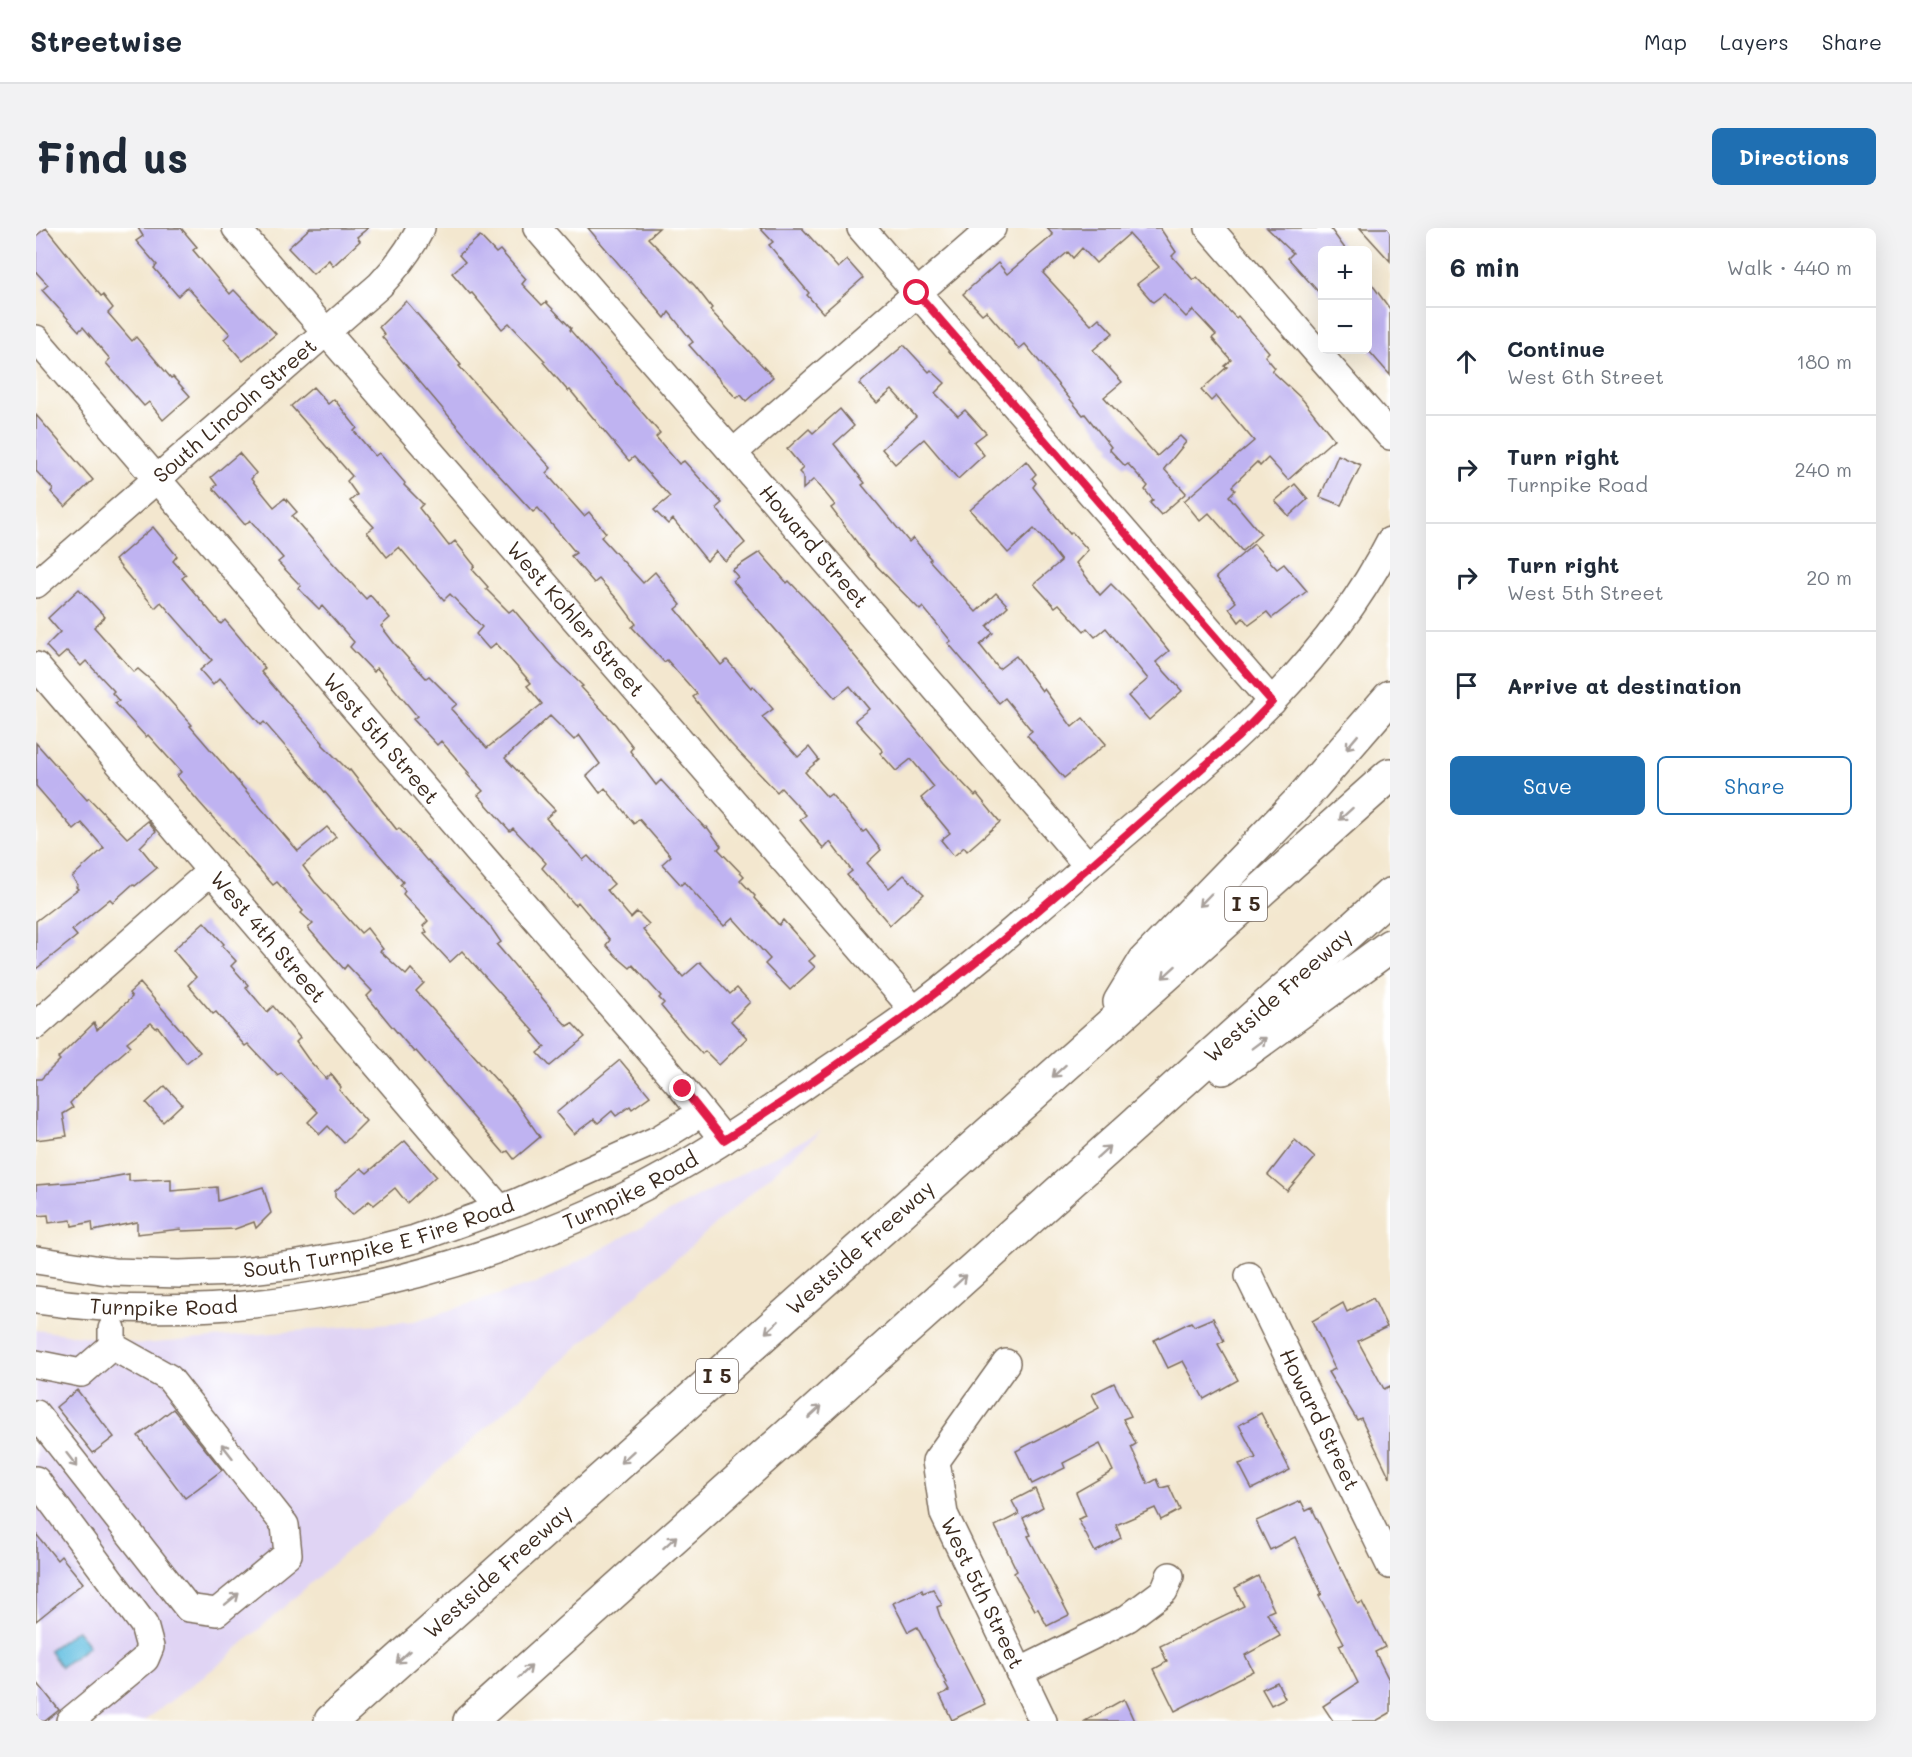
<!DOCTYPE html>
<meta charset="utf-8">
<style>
body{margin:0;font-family:Mali,sans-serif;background:#f2f2f3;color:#1f2937}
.controls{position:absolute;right:18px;top:18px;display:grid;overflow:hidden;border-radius:9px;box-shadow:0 6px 24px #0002}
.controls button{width:54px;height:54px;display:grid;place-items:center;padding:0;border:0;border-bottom:2px solid #e0e1e3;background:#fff;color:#1f2937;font:30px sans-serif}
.stop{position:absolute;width:18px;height:18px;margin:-14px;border:4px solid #e11d48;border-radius:50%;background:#fff}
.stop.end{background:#e11d48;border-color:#fff;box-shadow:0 2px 6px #0008}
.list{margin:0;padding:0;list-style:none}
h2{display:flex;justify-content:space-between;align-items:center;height:78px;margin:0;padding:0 24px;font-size:26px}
h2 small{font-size:20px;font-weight:400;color:#747a83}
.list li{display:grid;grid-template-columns:39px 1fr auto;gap:18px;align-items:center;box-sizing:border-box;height:108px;padding:0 24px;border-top:2px solid #e0e1e3}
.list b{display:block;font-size:22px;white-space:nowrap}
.list p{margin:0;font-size:20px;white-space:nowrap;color:#747a83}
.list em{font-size:20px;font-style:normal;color:#747a83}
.actions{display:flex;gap:12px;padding:18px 24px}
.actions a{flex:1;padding:14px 0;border:2px solid #1f6fb2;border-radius:9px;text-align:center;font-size:21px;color:#1f6fb2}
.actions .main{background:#1f6fb2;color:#fff}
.icon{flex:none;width:33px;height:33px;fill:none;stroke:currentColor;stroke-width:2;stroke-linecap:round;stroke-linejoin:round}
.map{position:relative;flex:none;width:1354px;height:1493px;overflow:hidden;border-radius:9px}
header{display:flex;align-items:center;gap:36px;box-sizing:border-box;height:84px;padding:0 30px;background:#fff;border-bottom:2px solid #e0e1e3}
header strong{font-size:28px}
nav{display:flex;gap:33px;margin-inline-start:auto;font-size:21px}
.intro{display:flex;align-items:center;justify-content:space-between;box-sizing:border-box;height:144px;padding:0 36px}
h1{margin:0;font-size:42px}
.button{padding:15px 27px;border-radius:9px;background:#1f6fb2;color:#fff;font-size:21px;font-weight:700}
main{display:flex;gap:36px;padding:0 36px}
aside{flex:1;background:#fff;border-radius:9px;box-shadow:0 6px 24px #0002}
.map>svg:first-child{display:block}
</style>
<header>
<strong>Streetwise</strong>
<nav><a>Map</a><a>Layers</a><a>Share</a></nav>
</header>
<div class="intro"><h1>Find us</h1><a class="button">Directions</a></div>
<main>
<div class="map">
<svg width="1354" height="1493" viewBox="0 0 1354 1493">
<rect width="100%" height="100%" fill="#fff"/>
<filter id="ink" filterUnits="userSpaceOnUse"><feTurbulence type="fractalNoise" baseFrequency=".0167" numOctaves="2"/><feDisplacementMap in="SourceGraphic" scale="12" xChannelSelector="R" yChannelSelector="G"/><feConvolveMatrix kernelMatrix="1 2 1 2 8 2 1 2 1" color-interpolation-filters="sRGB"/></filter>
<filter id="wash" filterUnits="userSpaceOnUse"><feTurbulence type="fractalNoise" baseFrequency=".008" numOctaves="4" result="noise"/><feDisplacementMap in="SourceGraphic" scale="24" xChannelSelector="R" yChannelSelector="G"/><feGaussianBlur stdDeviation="1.35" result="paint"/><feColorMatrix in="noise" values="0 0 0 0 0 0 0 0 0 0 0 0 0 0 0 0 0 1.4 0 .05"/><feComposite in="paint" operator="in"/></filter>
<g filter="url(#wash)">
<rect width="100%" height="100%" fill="#f3e7cf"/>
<!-- built -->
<path fill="#e0d4f4" d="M786,902L186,1434L108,1493H0V1102L106,1116L379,1093L504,1054Z"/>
<!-- water -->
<path fill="#63bfe1" stroke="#4f7480" stroke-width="1.5" d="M41,1402L53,1418L25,1439L13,1422Z"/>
<g id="blocks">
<!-- building -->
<g fill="#bfb3f1">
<path d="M10,0L65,68L67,67L77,80L72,85L96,113L100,109L135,150L137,149L154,168L127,192L113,174L108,178L70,135L74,131L47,99L43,103L6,62L12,57L0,44V8Z"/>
<path d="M102,0H145L161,19L157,22L194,66L198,62L240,106L207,133L188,111L194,106L151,59L142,68L118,40L121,37L100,13L107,8Z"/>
<path d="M274,0H332L321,9L324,13L297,38L293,32L277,46L252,20Z"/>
<path d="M552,0H623L612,10L659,58L676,80L674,82L737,149L710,173L705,167L700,170L653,117L657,114L633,84L629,90Z"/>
<path d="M724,0H766L802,40L811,32L827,50L787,85L771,67L773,65L733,17L737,14Z"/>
<path d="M1011,0H1124L1140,24L1136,28L1157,52L1161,49L1200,90L1202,88L1233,124L1229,128L1239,140L1236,143L1267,172L1298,211L1252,252L1232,230L1224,238L1221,234L1196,258L1199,262L1193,268L1225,306L1206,323L1173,285L1164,293L1148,273L1218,213L1180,168L1175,173L1165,162L1191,139L1188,138L1195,132L1176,110L1180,107L1157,82L1150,89L1128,66L1117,74L1101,56L1123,39L1093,6L1060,35L1046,20L1037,30L1032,24L1007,45L1055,97L1063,90L1077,105L1057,122L1086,154L1068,169L1121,228L1144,208L1150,214L1128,241L1150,265L1125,287L1114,275L1117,272L1109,262L1112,258L1092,236L1089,238L1073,221L1075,219L1049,186L1047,187L989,116L983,121L950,83L946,86L927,66L962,35L971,46L1017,7Z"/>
<path d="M1231,0H1294L1310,22H1287V69L1252,30L1257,25Z"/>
<path d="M1324,0H1354V33Z"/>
<path d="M444,8L460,25L464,22L490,51L486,56L506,77L510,74L535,100L534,102L624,205L620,209L643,236L648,233L686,275L680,280L709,315L689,333L680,323L671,333L637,291L632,296L618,282L634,269L598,229L593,233L534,162L532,163L507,134L509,133L473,95L466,101L436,65L434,66L416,45L429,34L423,27Z"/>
<path d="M1332,51L1354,81V147L1332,122Z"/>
<path d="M370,73L425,137L423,138L515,240L510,245L548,288L553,284L570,305L565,309L607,355L619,344L645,377L640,381L685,437L691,432L715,460L717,458L737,481L726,489L762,529L773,519L783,532L769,544L791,569L795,566L827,604L830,602L845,622L831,635L843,649L853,660L868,647L888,666L854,697L811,647L816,643L794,614L788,621L764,592L770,587L745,560L741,564L695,516L657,469L661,466L631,432L628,434L596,399L600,396L582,372L563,351L558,355L535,328L540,325L502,280L497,284L460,244L346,109L349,107L343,99Z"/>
<path d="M868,117L893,144L895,142L909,155L899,165L922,188L929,182L950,205L938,214L948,227L922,251L888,211L859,236L846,221L880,189L856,162L841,175L823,156Z"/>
<path d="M277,159L292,176L298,171L321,200L318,203L339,228L343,225L369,255L368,257L387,276L383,280L413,318L419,313L439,338L436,341L452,359L450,361L473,384L477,381L521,433L547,458L545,459L580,497L597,519L594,523L620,557L625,552L669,600L671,599L685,618L682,621L708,648L704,652L719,668L718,670L743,697L747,692L779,728L773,733L779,739L754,762L729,736L734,731L697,690L688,698L648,654L645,657L626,636L635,628L603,591L598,596L569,560L564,565L551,548L564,536L543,507L538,512L514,488L469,530L519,582L510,590L547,632L552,628L578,656L571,662L595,690L601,684L613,696L607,702L647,749L664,734L694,766L701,760L714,774L695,793L711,810L683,837L669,823L666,826L648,806L625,778L628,775L623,770L625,768L597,737L594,740L580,728L570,717L574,712L542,674L539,677L506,640L510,635L477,600L474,603L442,567L447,563L431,546L433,545L405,513L401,517L377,491L381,488L341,440L338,444L314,419L318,414L286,378L283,381L262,360L265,358L242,334L247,330L214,292L209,297L177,260L181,257L175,249L203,225L220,245L215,251L238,279L249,270L261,284L256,288L293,331L330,371L334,367L354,390L345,398L358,415L390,450L393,448L421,476L415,481L451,520L506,476L491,458L495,455L460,415L453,421L440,406L446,399L414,366L408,372L363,319L351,329L331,304L338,299L314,273L321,267L311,253L316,248L255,178Z"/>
<path d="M804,181L818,198L798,216L829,255L826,257L873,314L877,310L895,331L893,332L940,384L960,365L972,378L951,398L957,405L944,417L963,441L980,428L1006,463L1008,461L1036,499L1047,490L1070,516L1028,550L991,507L996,503L969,470L963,475L912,415L915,413L887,379L884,382L832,329L795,280L799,277L778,251L767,261V248L763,244L767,240L751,221L773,201L777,205Z"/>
<path d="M0,187L57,252L29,279L15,264L17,261L0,243Z"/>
<path d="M1302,227L1325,237L1305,277L1284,269Z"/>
<path d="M990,233L1000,246L996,250L1000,255L997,259L1034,306L1036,304L1052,322L1040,335L1064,367L1075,356L1096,377L1133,423L1120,434L1146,463L1113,492L1092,468L1112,451L1070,400L1059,409L1051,400L1048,403L1023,376L1019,379L998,356L1025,333L1011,315L998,301L972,325L934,282Z"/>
<path d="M1259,256L1272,271L1253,288L1239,273Z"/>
<path d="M117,299L141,328L137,333L150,347L146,350L185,396L189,392L200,405L229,440L225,444L287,515L286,516L313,543L314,542L361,602L363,600L391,633L392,632L454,698L465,714L461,717L519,785L531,798L536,795L549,809L514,838L502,825L509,819L496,804L498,803L426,723L414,734L388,706L391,704L387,698L392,693L367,666L369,663L364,657L367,654L228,494L225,497L184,450L177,457L164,442L176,432L125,374L119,380L79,332Z"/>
<path d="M1218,316L1241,341L1248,336L1271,363L1236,390L1231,384L1213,397L1207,390L1203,394L1193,380L1200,374L1180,349Z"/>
<path d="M724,324L751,355L753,353L776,377L908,535L939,568L941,566L964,594L931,623L928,619L918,628L905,612L914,605L885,570L898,559L875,531L860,543L844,525L847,523L819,492L833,481L814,458L799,470L697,353L702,349L696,342Z"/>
<path d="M43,361L69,389L58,399L98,444L102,441L116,453L156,497L154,498L262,623L291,599L300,609L267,638L279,654L325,705L331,700L347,721L344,723L370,747L375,741L388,755L380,763L479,873L504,909L478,931L472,923L468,925L380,823L378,824L353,795L331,768L336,763L311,737L308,741L272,700L277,696L265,685L267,683L241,654L237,657L163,574L141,548L145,544L139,537L112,507L110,509L79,475L83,473L76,465L78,463L50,433L45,438L31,423L22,431L10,418L24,404L12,390Z"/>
<path d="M0,515L51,572L53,570L91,610L112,593L120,603L104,619L121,640L99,658L97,656L77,674L74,671L36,702L41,708L0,741V693L42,661L40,659L42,657L36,649L68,620L46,595L38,602L0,558Z"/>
<path d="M168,694L188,716L186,718L200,733L195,738L212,757L210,759L231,784L237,778L264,810L260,814L272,831L290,851L295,846L305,859L303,862L330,893L308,915L292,898L284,906L272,894L282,884L245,845L242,848L212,816L209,818L180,784L177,786L152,757L160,749L137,722Z"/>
<path d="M104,755L164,824L150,835L122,799L120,800L115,795L91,814L95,818L56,852L34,875L37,880L27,886L31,908L0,912V851H5L24,832L22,830L58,795L61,802L96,769L93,765Z"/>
<path d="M584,832L614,868L596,881L594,878L580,888L576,883L562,895L558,891L538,906L520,885Z"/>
<path d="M129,858L146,876L127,894L110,875Z"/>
<path d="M1259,912L1279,930L1251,963L1232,947Z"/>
<path d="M369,913L400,948L371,975L359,960L338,977L333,973L316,987L299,969V963L325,940L331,945Z"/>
<path d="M93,946V953L135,951V963L181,959L182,973L227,959L235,985L220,1000L218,994L199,1001L146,1003L145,1001L101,1006V994L57,1003L56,994L36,998L35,992L13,995L12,987L0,988V957L54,953Z"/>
<path d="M1337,1070L1351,1099L1322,1113L1348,1161L1354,1158V1250L1325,1190L1321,1192L1292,1144L1299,1141L1276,1093L1307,1075L1311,1084Z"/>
<path d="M1177,1090L1188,1113L1182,1116L1202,1152L1168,1171L1147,1133L1132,1140L1118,1112L1155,1094L1158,1098Z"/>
<path d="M1078,1155L1095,1188L1087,1191L1100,1216L1095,1219L1112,1256L1121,1251L1125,1260L1133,1258L1144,1282L1125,1292L1119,1280L1080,1297L1085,1310L1059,1324L1042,1291L1050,1288L1040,1264L1077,1243L1064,1216L1027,1235L1029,1240L996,1256L980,1223L1063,1180L1056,1166Z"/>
<path d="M41,1162L78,1209L57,1225L20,1179Z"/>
<path d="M137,1181L186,1242L149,1270L102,1208Z"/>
<path d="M1225,1185L1254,1242L1216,1261L1203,1236L1220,1230L1203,1197Z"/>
<path d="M999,1261L1007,1279L987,1290L995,1307L992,1308L1033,1387L1011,1398L1002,1381L999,1382L978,1345L981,1343L959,1298L983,1286L976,1273Z"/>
<path d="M1265,1273L1270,1283L1276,1280L1322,1376L1326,1374L1349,1419L1339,1424L1354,1454V1485L1340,1493H1297L1287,1478L1322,1455L1303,1417L1308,1415L1283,1368L1286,1366L1259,1309L1234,1322L1220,1293Z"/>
<path d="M0,1306L21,1332L25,1328L47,1355L0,1393Z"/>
<path d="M1222,1348L1238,1382L1231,1385L1244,1408L1209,1427L1217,1443L1139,1483L1118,1441L1131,1434L1124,1418L1208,1378L1199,1360Z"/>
<path d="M897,1361L906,1377L901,1379L904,1388L949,1476L916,1492L904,1467L913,1463L909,1456L911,1455L881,1399L872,1404L857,1375L886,1362L887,1365Z"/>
<path d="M0,1453L23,1482L9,1493H0Z"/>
<path d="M1241,1454L1249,1470L1235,1477L1226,1461Z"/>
<path d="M1088,1471L1098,1493H1049Z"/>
</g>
</g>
</g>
<g filter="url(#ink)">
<use href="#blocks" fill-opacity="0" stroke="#7b6c5c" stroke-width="1.5"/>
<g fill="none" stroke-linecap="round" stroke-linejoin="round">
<!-- minor casing -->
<g stroke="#7b6c5c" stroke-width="30">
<g id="minor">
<path id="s1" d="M200,0L878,782"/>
<path id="s2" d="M501,0L697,225L1052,638"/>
<path d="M825,0L1236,474"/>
<path d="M1173,0L1354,208"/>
<path id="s3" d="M0,111L647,861L688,912"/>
<path d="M697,225L956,0"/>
<path id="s4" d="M0,356L344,57C361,39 374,22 385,0"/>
<path id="s5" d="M0,438L464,981"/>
<path d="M0,797L175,643"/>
<path id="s6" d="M0,1032L78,1044L143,1046L198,1044L257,1037L324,1025L379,1011L480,975L623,911L665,885"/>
<path id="s7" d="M1213,1048L1354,1337"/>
<path id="s8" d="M0,1072C199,1101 406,1056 586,970C652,938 714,896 774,854C809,830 846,806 881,780C946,730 1007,677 1069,623C1176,531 1289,442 1354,313"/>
<path id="s9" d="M970,1135L900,1233L908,1286L1007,1493"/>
<path d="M0,1136L45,1145L76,1118V1101"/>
<path d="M0,1186L152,1380L181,1384L252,1326L249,1297L133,1150L76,1118"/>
<path d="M0,1252L108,1397L114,1419L109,1431L34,1493"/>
<path d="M983,1444L1092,1390L1128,1363L1134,1348"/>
</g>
</g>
<!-- highway casing -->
<g stroke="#7b6c5c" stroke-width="36">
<g id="highway">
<path d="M1084,774L1109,733L1263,574L1354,469"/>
<path d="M1187,840L1354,718"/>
<path id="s10" d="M295,1493L1354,547"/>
<path id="s11" d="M434,1493L1354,667"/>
</g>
</g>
<!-- minor -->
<use href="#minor" stroke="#fff" stroke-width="27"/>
<!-- highway -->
<use href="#highway" stroke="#fff" stroke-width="33"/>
</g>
<!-- one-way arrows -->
<defs><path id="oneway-shaft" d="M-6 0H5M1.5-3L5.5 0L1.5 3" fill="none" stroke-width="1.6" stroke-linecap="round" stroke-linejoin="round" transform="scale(1.5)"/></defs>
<g stroke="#a79f9a">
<use href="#oneway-shaft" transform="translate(1316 514) rotate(130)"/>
<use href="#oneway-shaft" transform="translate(1310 586) rotate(138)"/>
<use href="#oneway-shaft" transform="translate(1169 672) rotate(134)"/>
<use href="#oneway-shaft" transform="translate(1133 744) rotate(138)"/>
<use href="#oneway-shaft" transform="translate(1223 815) rotate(-37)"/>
<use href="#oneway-shaft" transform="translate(1023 843) rotate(138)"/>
<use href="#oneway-shaft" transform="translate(1067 924) rotate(-42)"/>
<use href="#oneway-shaft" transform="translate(924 1053) rotate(-42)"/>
<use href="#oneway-shaft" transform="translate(736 1099) rotate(138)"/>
<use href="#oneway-shaft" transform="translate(779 1184) rotate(-42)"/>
<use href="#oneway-shaft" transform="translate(191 1223) rotate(-128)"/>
<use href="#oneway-shaft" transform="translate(591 1229) rotate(138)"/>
<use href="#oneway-shaft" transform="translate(36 1232) rotate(52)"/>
<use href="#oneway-shaft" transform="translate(634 1314) rotate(-42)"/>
<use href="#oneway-shaft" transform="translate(196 1371) rotate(-39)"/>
<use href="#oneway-shaft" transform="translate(367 1429) rotate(138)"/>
<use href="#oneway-shaft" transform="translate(489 1444) rotate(-42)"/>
</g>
</g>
<g fill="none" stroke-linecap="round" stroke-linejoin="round" filter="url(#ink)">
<!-- route -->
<path stroke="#e11d48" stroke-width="8" d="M647,861L688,912C777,855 865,794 947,728C1034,658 1117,582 1202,509L1236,474L881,65"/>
</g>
<g text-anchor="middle" stroke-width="4.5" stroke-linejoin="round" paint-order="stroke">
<!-- shield labels -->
<g fill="#fff" stroke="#766a62" stroke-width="1.5">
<rect x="1189" y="659" width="42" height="34" rx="4.5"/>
<rect x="660" y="1131" width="42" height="34" rx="4.5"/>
</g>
<g font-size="20" font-weight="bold" fill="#3b2a1e">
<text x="1210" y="683">I 5</text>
<text x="681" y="1155">I 5</text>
</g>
<!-- street labels -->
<g font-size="21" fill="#3b2a1e" stroke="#fff">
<text dy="7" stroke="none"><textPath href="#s4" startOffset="264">South Lincoln Street</textPath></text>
<text dy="7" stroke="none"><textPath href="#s2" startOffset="422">Howard Street</textPath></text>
<text dy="7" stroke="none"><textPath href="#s1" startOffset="518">West Kohler Street</textPath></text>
<text dy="7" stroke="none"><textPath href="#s3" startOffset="528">West 5th Street</textPath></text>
<text dy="7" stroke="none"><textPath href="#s5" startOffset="357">West 4th Street</textPath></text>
<text dy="7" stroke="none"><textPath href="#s11" startOffset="1086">Westside Freeway</textPath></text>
<text dy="7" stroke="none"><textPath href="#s8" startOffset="614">Turnpike Road</textPath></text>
<text dy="7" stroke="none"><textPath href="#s6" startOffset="348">South Turnpike E Fire Road</textPath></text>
<text dy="7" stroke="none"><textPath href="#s10" startOffset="710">Westside Freeway</textPath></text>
<text dy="7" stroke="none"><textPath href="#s8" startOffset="128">Turnpike Road</textPath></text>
<text dy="7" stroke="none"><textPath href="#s7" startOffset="160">Howard Street</textPath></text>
<text dy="7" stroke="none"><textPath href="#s10" startOffset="224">Westside Freeway</textPath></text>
<text dy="7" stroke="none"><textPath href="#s9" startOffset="262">West 5th Street</textPath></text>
</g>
</g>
</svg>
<div class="controls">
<button>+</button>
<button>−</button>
</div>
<div class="stop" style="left:881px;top:65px"></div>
<div class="stop end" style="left:647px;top:861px"></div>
</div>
<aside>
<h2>6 min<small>Walk · 440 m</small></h2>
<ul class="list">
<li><svg class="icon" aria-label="ahead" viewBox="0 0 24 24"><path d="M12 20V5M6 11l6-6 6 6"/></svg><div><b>Continue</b><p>West 6th Street</p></div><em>180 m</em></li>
<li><svg class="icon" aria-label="right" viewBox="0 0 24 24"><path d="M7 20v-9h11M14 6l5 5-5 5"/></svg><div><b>Turn right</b><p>Turnpike Road</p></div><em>240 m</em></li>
<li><svg class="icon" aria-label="right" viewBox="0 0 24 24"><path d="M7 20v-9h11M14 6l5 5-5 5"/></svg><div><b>Turn right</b><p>West 5th Street</p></div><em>20 m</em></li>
<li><svg class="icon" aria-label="arrive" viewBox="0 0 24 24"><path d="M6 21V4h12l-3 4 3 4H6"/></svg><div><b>Arrive at destination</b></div></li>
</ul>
<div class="actions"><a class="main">Save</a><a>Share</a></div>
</aside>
</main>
